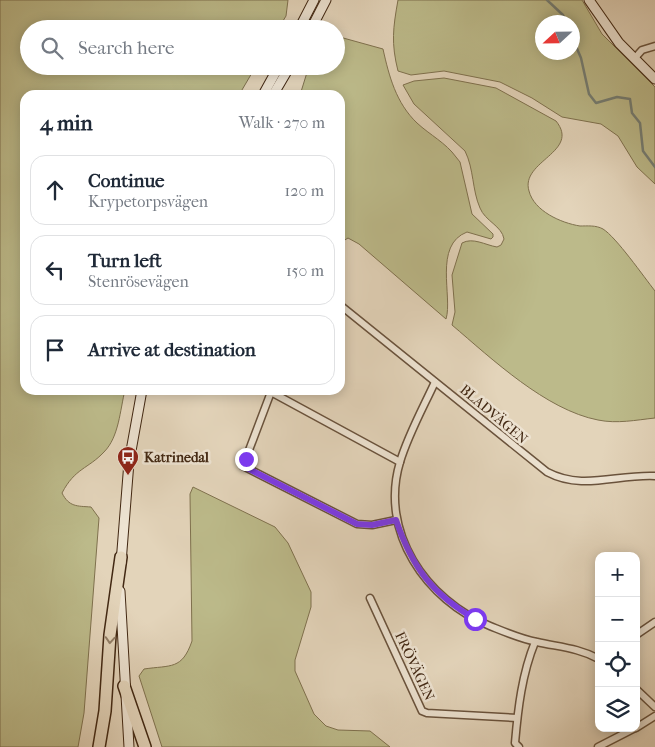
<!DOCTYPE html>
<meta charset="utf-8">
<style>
body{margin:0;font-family:"IM FELL French Canon",serif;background:#f6f6f7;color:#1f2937}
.controls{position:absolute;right:15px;bottom:15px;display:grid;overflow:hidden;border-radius:10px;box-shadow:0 2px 12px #0003}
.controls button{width:45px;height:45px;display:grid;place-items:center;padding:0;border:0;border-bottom:1px solid #e0e1e3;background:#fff;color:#1f2937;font:25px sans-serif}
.compass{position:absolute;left:535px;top:15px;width:45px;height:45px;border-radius:50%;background:#fff;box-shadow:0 2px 12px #0003;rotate:248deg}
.stop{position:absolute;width:15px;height:15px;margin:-11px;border:4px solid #7c3aed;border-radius:50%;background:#fff}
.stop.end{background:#7c3aed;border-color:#fff;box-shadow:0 1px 5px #0008}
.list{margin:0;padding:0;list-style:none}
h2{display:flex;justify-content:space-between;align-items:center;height:65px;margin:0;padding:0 20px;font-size:21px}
h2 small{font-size:16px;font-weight:400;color:#747a83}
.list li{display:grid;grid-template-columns:32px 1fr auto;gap:15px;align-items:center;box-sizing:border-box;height:70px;margin:0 10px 10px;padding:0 10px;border:1px solid #e0e1e3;border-radius:15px}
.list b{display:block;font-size:19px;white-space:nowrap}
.list p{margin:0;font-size:16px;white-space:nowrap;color:#747a83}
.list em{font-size:16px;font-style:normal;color:#747a83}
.icon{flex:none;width:28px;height:28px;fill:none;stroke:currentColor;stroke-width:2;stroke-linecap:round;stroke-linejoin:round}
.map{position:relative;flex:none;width:655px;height:747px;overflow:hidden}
.search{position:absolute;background:#fff;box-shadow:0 2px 12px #0003;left:20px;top:20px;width:325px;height:55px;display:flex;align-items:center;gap:12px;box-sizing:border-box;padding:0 18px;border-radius:28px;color:#747a83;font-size:19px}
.panel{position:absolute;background:#fff;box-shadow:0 2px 12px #0003;left:20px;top:90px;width:325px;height:305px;border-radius:15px}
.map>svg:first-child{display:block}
</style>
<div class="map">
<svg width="655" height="747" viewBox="0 0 655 747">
<rect width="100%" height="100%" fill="#e3d4ba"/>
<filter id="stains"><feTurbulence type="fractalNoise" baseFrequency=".004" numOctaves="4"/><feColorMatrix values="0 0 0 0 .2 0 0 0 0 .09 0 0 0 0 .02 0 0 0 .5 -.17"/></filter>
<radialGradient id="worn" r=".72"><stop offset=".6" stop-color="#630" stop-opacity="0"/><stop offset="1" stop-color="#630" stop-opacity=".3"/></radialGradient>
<!-- green -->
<g fill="#bcba8a" stroke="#7f714e" fill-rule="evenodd">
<path d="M0,0H288L286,16L278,29H29V66H256L239,95H25V390H125C120,410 119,437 104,452C88,469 75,468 62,493C69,507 77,506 91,507L99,518L84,713L78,747H0Z"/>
<path d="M398,0H582L602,34L655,87V184L637,167L618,136L601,124L562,117L532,98L500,82L444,71L411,75L398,71C391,43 393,28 398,0ZM572,22V52H542V22Z"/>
<path d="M336,36L383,49C389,76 396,103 417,123C430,135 446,143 456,157L460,162L472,214L493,234V237L491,239L467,232C433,245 453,297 446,319L359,244L348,238L340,243V95H300L309,66H336Z"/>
<path d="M444,78L496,88L556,121C581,152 520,161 529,191C534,211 561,223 580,226C587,226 596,225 603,229C616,237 644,277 655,291V418C636,420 617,424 598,420C546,410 492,359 452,325L455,312L452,275L462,243C473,237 485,245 497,247L501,245L504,239C502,226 485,221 480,208C472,190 474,169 465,151L414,104L403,85L414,81Z"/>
<path d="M193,487L275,527L288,543L311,592V607L295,660V671L314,714L326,726L338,730L370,731L390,747H162L139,676L144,669C171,665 182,670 192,641L190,494Z"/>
</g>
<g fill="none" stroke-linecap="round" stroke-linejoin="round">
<!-- stream -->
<g stroke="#747e75" stroke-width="2.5">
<path d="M547,0L563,15L566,22"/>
<path d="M572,37L581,58L589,94L596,103L617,97L630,99L632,113L640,123L643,151L655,167"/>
</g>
<!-- street casing -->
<g stroke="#6a533d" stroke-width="9">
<g id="street">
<path d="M634,59L642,50L655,46"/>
<path d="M340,305L547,472C583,491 616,474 655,476"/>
<path d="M435,382C423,408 408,435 400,462C379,532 426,600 490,626C505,632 521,639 537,642C559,647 579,648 599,659"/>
<path d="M396,520L372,525L357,524L243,466L271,392L400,462"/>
<path d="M370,598L422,711L427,713L517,718"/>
<path d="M636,635L655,622"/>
<path d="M636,689L655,707"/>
<path d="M636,728L655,716"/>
<path d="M519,747L515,743C518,708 522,674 535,642"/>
<path d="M598,747L635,728"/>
</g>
</g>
<!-- secondary casing -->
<g stroke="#422813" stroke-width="11">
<g id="secondary">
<path d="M589,0L619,43L655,79"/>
<path d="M299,29L314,0"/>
<path d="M311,29L326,0"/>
<path d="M263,95L279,66"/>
<path d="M273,95L290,66"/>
<path d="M121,563L129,462L142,390"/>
<path d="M120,591L129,747"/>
</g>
</g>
<!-- highway casing -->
<g stroke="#422813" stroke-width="14">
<g id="highway">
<path d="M124,686L145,747"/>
<path d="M99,747L105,711L110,635L121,557"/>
</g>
</g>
<!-- street -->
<use href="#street" stroke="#ede3d2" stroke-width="6"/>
<!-- secondary -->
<use href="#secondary" stroke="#ede3d2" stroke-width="9"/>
<!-- highway -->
<use href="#highway" stroke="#e3d4ba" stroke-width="11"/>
</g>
<!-- one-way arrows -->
<defs><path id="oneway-chevron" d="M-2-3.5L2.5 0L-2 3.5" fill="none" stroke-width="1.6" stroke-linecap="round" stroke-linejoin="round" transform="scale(1.25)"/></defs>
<use stroke="#927e66" href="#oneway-chevron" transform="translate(110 640) rotate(94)"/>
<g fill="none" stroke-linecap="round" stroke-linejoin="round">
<!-- route -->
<path stroke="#7c3aed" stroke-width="6" d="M246,459L243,466L357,524L372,525L396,520C412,567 432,594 475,619"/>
</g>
<!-- icons -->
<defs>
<g id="bus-pin" transform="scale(1.125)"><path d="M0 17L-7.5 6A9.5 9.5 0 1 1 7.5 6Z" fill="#8f2418" stroke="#ede3d2"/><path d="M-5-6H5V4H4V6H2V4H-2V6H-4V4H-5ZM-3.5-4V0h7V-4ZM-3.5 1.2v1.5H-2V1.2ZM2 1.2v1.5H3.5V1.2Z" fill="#fff"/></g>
</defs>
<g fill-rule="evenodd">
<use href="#bus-pin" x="128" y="457"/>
</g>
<g text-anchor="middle" stroke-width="5" stroke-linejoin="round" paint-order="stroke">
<!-- street labels -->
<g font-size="14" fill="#422813" stroke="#ede3d2">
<text transform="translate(494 414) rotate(40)" y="5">BLADVÄGEN</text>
<text transform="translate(415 666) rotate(65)" y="5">FRÖVÄGEN</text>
</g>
<!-- poi labels -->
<g font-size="14" font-weight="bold" fill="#422813" stroke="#ede3d2" text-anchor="start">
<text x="144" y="462">Katrinedal</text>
</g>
</g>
<rect width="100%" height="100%" filter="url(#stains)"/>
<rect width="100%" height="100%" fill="url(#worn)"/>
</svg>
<div class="controls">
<button>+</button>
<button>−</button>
<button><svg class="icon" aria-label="locate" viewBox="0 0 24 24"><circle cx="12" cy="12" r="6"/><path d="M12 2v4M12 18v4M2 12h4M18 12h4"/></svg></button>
<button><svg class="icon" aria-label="layers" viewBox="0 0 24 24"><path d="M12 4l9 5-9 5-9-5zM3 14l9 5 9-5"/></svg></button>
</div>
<svg class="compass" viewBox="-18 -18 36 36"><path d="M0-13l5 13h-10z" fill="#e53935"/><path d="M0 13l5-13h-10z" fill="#747a83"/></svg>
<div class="stop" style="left:475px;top:619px"></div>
<div class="stop end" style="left:246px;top:459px"></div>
<div class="search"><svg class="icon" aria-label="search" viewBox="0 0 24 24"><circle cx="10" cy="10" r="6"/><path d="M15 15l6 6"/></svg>Search here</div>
<section class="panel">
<h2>4 min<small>Walk · 270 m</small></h2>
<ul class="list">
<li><svg class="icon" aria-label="ahead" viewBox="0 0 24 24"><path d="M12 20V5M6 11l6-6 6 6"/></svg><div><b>Continue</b><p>Krypetorpsvägen</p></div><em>120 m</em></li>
<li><svg class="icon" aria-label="left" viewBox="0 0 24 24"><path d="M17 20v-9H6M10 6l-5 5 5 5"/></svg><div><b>Turn left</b><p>Stenrösevägen</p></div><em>150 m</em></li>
<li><svg class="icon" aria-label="arrive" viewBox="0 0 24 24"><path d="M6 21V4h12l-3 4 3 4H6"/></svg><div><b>Arrive at destination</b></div></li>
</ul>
</section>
</div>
